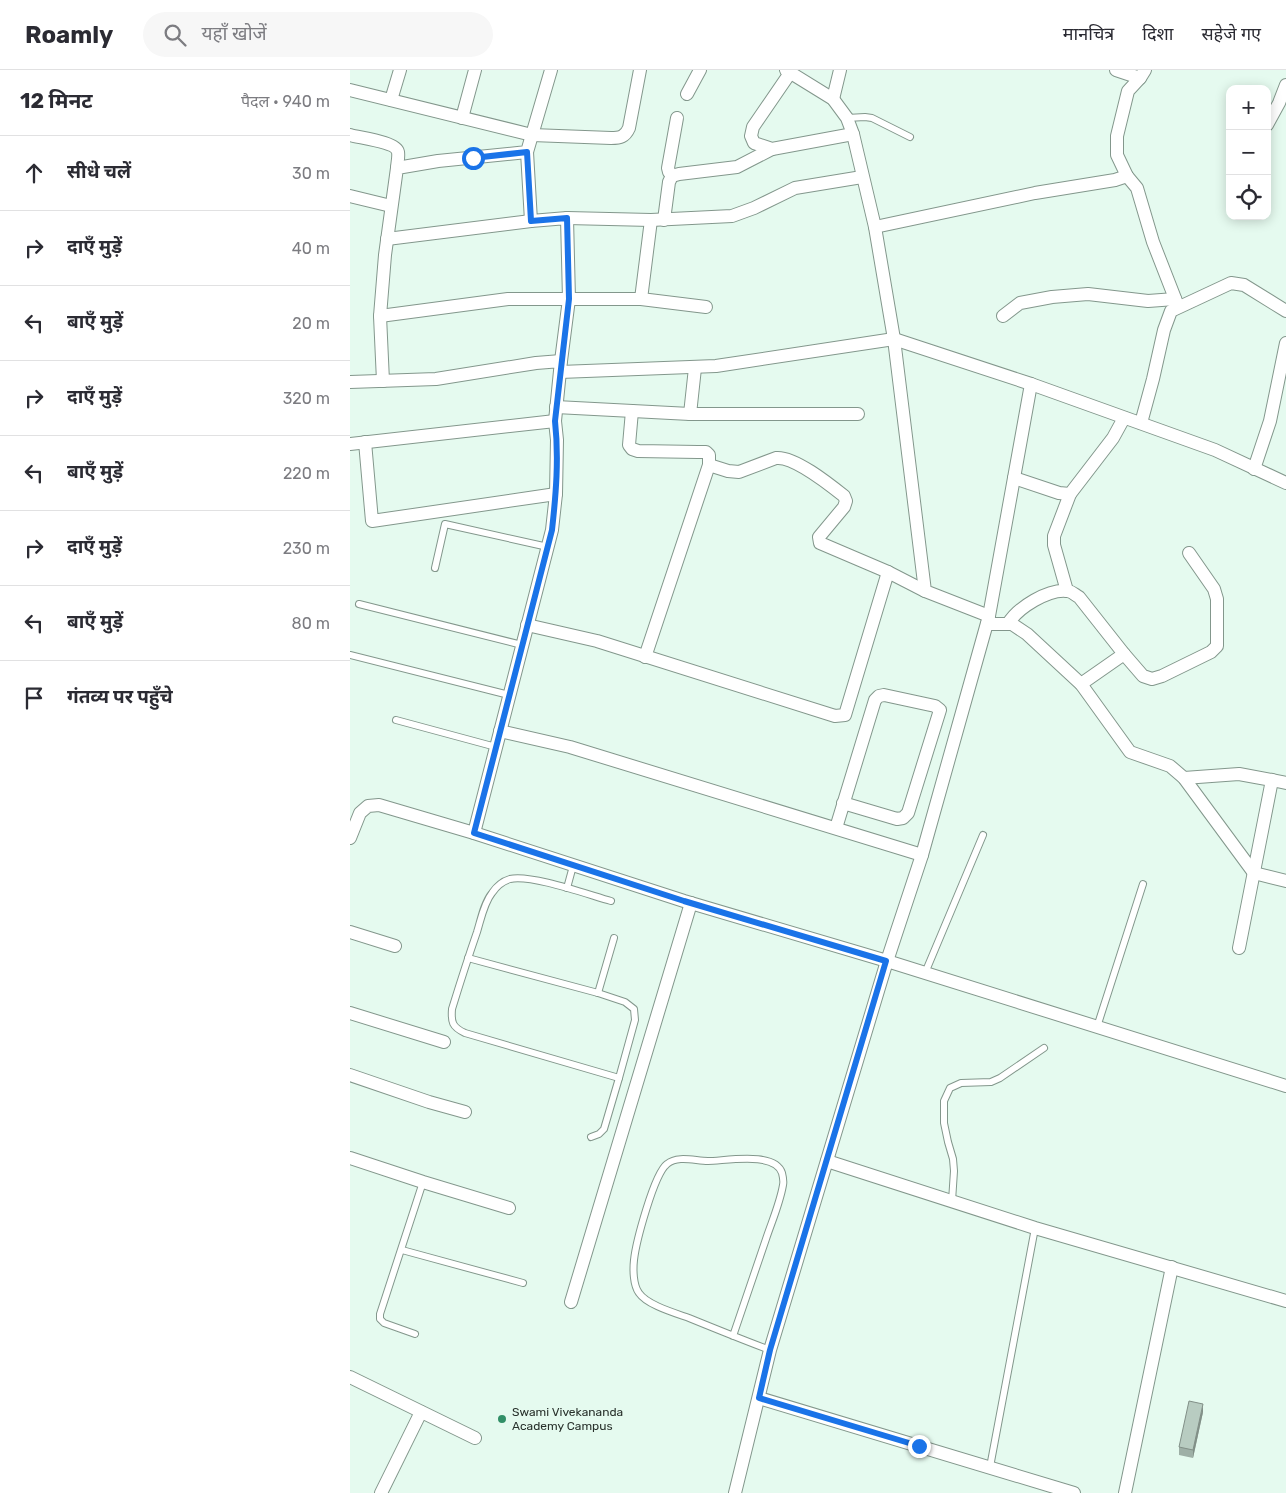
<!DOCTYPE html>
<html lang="hi">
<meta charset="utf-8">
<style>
body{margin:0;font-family:Rubik,"Noto Sans Devanagari",sans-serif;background:#f7f7f7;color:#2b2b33}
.controls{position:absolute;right:15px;top:15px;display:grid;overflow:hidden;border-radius:10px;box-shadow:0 2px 12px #0003}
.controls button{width:45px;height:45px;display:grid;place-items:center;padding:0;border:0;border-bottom:1px solid #e1e1e2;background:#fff;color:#2b2b33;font:25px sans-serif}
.stop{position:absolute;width:15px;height:15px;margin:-11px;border:4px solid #1a73e8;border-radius:50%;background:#fff}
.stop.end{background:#1a73e8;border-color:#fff;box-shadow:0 1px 5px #0008}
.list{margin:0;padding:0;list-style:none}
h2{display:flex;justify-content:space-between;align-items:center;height:65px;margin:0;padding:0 20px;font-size:21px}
h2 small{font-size:16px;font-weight:400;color:#7c7c81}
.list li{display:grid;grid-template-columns:32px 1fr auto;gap:15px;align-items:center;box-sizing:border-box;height:75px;padding:0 20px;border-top:1px solid #e1e1e2}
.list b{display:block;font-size:19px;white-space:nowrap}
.list em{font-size:16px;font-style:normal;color:#7c7c81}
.icon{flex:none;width:28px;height:28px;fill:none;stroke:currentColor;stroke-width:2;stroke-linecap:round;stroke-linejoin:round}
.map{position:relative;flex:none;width:936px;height:1423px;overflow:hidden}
header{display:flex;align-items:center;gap:30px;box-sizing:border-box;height:70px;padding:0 25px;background:#fff;border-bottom:1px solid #e1e1e2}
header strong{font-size:24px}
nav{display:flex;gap:28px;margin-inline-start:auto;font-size:18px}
.search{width:350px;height:45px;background:#f7f7f7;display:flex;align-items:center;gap:12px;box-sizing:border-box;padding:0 18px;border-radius:28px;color:#7c7c81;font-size:19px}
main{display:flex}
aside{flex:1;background:#fff}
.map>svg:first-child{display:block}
</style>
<header>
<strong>Roamly</strong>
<div class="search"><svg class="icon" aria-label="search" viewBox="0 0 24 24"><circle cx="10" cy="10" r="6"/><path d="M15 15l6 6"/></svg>यहाँ खोजें</div>
<nav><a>मानचित्र</a><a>दिशा</a><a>सहेजे गए</a></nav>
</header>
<main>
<aside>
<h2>12 मिनट<small>पैदल · 940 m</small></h2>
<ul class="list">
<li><svg class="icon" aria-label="ahead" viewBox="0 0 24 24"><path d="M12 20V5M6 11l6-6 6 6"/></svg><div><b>सीधे चलें</b></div><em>30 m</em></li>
<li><svg class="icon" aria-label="right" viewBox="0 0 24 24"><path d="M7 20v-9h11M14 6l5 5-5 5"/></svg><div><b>दाएँ मुड़ें</b></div><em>40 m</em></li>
<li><svg class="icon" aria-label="left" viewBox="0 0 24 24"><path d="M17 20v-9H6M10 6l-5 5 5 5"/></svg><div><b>बाएँ मुड़ें</b></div><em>20 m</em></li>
<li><svg class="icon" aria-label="right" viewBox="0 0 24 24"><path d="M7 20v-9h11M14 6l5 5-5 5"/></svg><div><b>दाएँ मुड़ें</b></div><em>320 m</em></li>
<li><svg class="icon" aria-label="left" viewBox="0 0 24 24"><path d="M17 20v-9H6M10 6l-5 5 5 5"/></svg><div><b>बाएँ मुड़ें</b></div><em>220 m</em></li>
<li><svg class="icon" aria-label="right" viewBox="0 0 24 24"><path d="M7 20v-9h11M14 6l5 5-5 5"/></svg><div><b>दाएँ मुड़ें</b></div><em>230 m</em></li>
<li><svg class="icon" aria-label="left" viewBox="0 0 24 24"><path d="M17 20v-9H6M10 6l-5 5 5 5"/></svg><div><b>बाएँ मुड़ें</b></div><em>80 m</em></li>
<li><svg class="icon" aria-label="arrive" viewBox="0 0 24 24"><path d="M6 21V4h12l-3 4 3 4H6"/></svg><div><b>गंतव्य पर पहुँचे</b></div></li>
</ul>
</aside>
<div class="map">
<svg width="936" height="1423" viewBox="0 0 936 1423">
<rect width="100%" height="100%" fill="#e5faef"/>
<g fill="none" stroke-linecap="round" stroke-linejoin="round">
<!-- service casing -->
<g stroke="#83978c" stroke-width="8">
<g id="service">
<path d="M497,48L515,47L522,48L560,67"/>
<path d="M85,498L95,454L198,477"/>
<path d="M9,534L172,575"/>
<path d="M0,585L159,625"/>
<path d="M46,650L146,677"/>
<path d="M217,818L223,796"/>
<path d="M118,888L248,923L275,932L284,939L285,950L269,1008"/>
<path d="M575,903L633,765"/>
<path d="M248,923L264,868"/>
<path d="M747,957L793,814"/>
<path d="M241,1067L249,1064L254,1059L269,1008L115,963C102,957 101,952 102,939C110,913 118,888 127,862C131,849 134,833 142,823C146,817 153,811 160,809C181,804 239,825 261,831"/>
<path d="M602,1131L604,1101L603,1089L598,1072L594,1053V1031L600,1018L611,1013L641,1012L650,1008L694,978"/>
<path d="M52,1180L173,1213"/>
<path d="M65,1264L34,1253L30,1249V1244L73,1112"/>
<path d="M383,1266C394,1233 405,1201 416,1169C422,1151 430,1133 433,1115C434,1111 433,1107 432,1103C425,1081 375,1091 358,1091C345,1091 328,1085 317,1094C304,1104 286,1172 284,1190C283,1199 283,1215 289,1223C297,1235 325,1243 339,1248C366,1259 393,1270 420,1280"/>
<path d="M640,1397L685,1158"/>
</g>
</g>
<!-- minor casing -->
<g stroke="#83978c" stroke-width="14">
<g id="minor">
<path d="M436,0L483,29L497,48L503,64L525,157L544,269L575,521L639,546"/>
<path d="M766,0L790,8L795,0"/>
<path d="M440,3L403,57L401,66L404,73L422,79L503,64"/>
<path d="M0,20L182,65L261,68C270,68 275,67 279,58L290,0"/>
<path d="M337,24L350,0"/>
<path d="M483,29L490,0"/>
<path d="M41,30L50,0"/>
<path d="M112,48L125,0"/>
<path d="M917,55L929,33L936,15"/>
<path d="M0,65C10,68 46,72 48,82C49,87 47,94 47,98"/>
<path d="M177,82L181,151L217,148L219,229H291L301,150"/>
<path d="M322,106L319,102L318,98L327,48"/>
<path d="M777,106L787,118L803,172L828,236"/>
<path d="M0,126L41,136"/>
<path d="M217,148L301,150L382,146L404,138L445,118L512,107"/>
<path d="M314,150L319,112L322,106L329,104L387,97L422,79"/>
<path d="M525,157L685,123L765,110L777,106L767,85V66L778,21L790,8"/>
<path d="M37,169L181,151"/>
<path d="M291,229L356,237"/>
<path d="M30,246L158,229H219L211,291"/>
<path d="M653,246L670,233L702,227L738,224L798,231L825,229"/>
<path d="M210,302L366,296L544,269L681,314L639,546L572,785L537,891L420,1280L385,1423"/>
<path d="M33,311L30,246L35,185L47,98L88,91L177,82L201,0"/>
<path d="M0,312L86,309L186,293L211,291L205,351L207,370L206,424L202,460L124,763"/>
<path d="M681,314L865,380L936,413"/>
<path d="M206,337L340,344H508"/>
<path d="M282,341L279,375L282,379L288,381L348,382H356L359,385V395L295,587"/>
<path d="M340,344L345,298"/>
<path d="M791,353L803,309L814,260L821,241L881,213L894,215L936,241"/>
<path d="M15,372L22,451L206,424"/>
<path d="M0,374L205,351"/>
<path d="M359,395L378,401L389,402L426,388C444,386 479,414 494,426L496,431L494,437L469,467L470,473L538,502"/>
<path d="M904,399L920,351L936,273"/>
<path d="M664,408L709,423L720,424L763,368L774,348"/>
<path d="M717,521L704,475V466L720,424"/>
<path d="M637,554H662L677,564L731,614L780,682L820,696L834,708L904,803L936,811"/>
<path d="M658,554C667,538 699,518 718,521C723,522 725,525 729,527L774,584"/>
<path d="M177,555L247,571L485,646L495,645L538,502L575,521"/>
<path d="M731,614L774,584L793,606L802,609L812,606L861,582L867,576V529L864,519L839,483"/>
<path d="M150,661L220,677L572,785"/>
<path d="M834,708L889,704L922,710"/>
<path d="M486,758L525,630L529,626L534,625L585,636L590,640L558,743L553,748L547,749L493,733"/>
<path d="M0,768L10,743L18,736L29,735L124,763L334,831L537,891L936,1016"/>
<path d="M0,862L45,876"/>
<path d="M889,878L922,710L936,713"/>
<path d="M0,943L94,972"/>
<path d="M0,1005L79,1032L115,1042"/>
<path d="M0,1088L73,1112L159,1138"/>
<path d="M477,1091L685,1158L936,1231"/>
<path d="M221,1232L341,833"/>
<path d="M0,1307L125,1368"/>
<path d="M409,1328L724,1423"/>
<path d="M31,1423L71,1342"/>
<path d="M775,1423L822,1197"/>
</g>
</g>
<!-- service -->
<use href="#service" stroke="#fff" stroke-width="6"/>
<!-- minor -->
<use href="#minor" stroke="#fff" stroke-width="12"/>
</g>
<!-- wall -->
<path fill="#9eafa6" d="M853,1342L843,1388L829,1385V1377Z"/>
<!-- shaded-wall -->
<path fill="#818f87" d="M853,1334V1342L843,1388V1380Z"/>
<!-- building -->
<path fill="#b8ccc1" stroke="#818f87" d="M839,1331L853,1334L843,1380L829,1377Z"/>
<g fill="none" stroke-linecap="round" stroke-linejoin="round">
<!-- route -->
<path stroke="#1a73e8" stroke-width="6" d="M123,88L177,82L181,151L217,148L219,229L205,351C209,388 206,424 202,460L124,763L334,831L536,891L420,1280L409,1328L569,1376"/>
</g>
<!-- markers -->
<circle fill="#318f67" stroke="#e5faef" stroke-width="2" cx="152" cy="1349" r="5"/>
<g text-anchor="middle" stroke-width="5" stroke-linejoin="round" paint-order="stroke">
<!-- poi labels -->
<g font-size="12" fill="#28302b" stroke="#e5faef" text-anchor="start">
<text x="162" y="1346">Swami Vivekananda<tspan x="162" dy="14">Academy Campus</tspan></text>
</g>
</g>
</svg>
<div class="controls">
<button>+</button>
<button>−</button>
<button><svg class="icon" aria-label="locate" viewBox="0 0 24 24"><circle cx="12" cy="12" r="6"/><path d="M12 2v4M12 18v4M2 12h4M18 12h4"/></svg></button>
</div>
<div class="stop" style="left:123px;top:88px"></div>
<div class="stop end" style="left:569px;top:1376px"></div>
</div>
</main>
